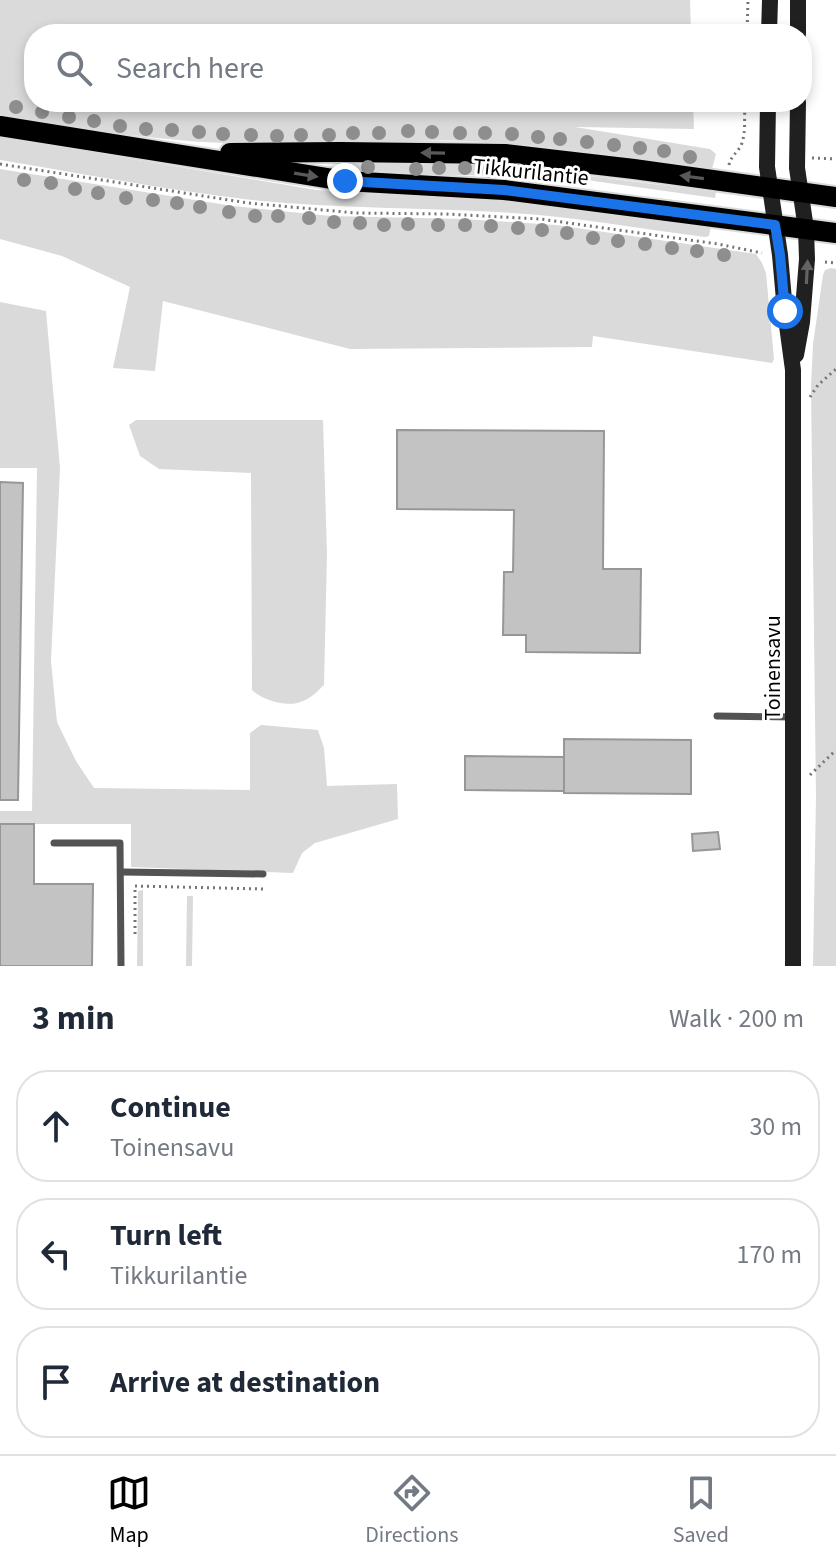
<!DOCTYPE html>
<meta charset="utf-8">
<style>
body{margin:0;font-family:"Source Sans 3",sans-serif;background:#f2f2f3;color:#1f2937}
.stop{position:absolute;width:24px;height:24px;margin:-18px;border:6px solid #1a73e8;border-radius:50%;background:#fff}
.stop.end{background:#1a73e8;border-color:#fff;box-shadow:0 2px 8px #0008}
.list{margin:0;padding:0;list-style:none}
h2{display:flex;justify-content:space-between;align-items:center;height:104px;margin:0;padding:0 32px;font-size:34px}
h2 small{font-size:26px;font-weight:400;color:#747a83}
.list li{display:grid;grid-template-columns:52px 1fr auto;gap:24px;align-items:center;box-sizing:border-box;height:112px;margin:0 16px 16px;padding:0 16px;border:2px solid #e0e1e3;border-radius:32px}
.list b{display:block;font-size:30px;white-space:nowrap}
.list p{margin:0;font-size:26px;white-space:nowrap;color:#747a83}
.list em{font-size:26px;font-style:normal;color:#747a83}
.icon{flex:none;width:44px;height:44px;fill:none;stroke:currentColor;stroke-width:2;stroke-linecap:round;stroke-linejoin:round}
.map{position:relative;flex:none;width:836px;height:966px;overflow:hidden}
.search{position:absolute;background:#fff;box-shadow:0 4px 12px #0003;left:24px;right:24px;top:24px;height:88px;display:flex;align-items:center;gap:20px;box-sizing:border-box;padding:0 28px;border-radius:32px;color:#747a83;font-size:30px}
.sheet{height:488px;background:#fff}
nav{display:flex;justify-content:space-around;align-items:center;box-sizing:border-box;height:112px;border-top:2px solid #e0e1e3;background:#fff;font-size:22px;color:#747a83}
nav a{display:grid;justify-items:center;gap:4px}
nav .on{color:#000}
.map>svg:first-child{display:block}
</style>
<div class="map">
<svg width="836" height="966" viewBox="0 0 836 966">
<rect width="100%" height="100%" fill="#fff"/>
<!-- green -->
<g fill="#dadada">
<path d="M0,0H690L691,34H34V102H693L694,129L575,127L710,149L716,154L712,169C630,158 548,144 465,141C414,139 364,144 313,145C283,145 253,144 223,143C148,140 74,127 0,115Z"/>
<path d="M0,137L317,190L511,200L711,226L709,236L705,237C641,229 577,217 512,213C425,207 338,209 252,200C167,190 84,174 0,160Z"/>
<path d="M339,161L503,165L716,192L715,198L565,177L399,174L338,170Z"/>
<path d="M0,169L233,206L331,216L464,219L556,225L756,254L762,263L766,273L774,359L772,363L593,336L592,347L350,349L163,301L155,371L113,368L130,287L62,256L0,239Z"/>
<path d="M831,268L836,269V966H813L816,796L811,387L813,344L823,275L825,270Z"/>
<path d="M0,302L46,311L60,468L51,661L57,722L76,761L94,788L250,790V733L261,725L318,730L324,748L327,786L397,784L398,819L315,843L302,853L293,873L131,867V824H0V811H32L37,468H0Z"/>
<path d="M136,420H323L327,554L324,685C318,691 311,698 303,701C288,708 263,701 252,690L251,473L159,469L140,456L129,425Z"/>
<path d="M143,890V966H137L138,891Z"/>
<path d="M187,896H193L192,966H186Z"/>
</g>
<!-- building -->
<g fill="#c3c3c3" stroke="#979797" stroke-width="2">
<path d="M397,430L604,431L603,569H641L640,653L526,652V635H503L504,572H513L514,510L397,509Z"/>
<path d="M0,482L23,483L18,800H0Z"/>
<path d="M564,739L691,740V794L564,793Z"/>
<path d="M465,756L564,757V791L465,790Z"/>
<path d="M0,824H34V884H93L92,966H0Z"/>
<path d="M718,832L720,849L693,851L692,834Z"/>
</g>
<g fill="none" stroke-linecap="round" stroke-linejoin="round">
<!-- primary casing -->
<g stroke="#dbdbdb" stroke-width="24">
<g id="primary">
<path d="M0,126L345,181L504,190L836,233"/>
<path d="M230,153L340,152L505,154L634,169L836,197"/>
</g>
</g>
<!-- path -->
<g stroke="#757575" stroke-width="3" stroke-dasharray="2 4" stroke-linecap="butt">
<path d="M747,34L748,0"/>
<path d="M812,158L836,159"/>
<path d="M0,164L248,203L356,213L446,214L540,219L718,244L762,253"/>
<path d="M729,165C731,155 739,152 742,143C746,131 744,115 745,102"/>
<path d="M825,262L836,263"/>
<path d="M810,397L818,385L836,369"/>
<path d="M810,775L836,750"/>
<path d="M135,934V886L263,889"/>
</g>
<!-- lane -->
<g stroke="#535353" stroke-width="7">
<path d="M717,716L792,717"/>
<path d="M54,843H120L121,966"/>
<path d="M122,872L263,874"/>
</g>
<!-- secondary -->
<g stroke="#202020" stroke-width="16">
<path d="M769,34L770,0"/>
<path d="M798,34V0"/>
<path d="M768,102L767,167L780,255L785,311L793,370V966"/>
<path d="M796,355L802,322L807,259L806,229L797,168L798,102"/>
</g>
<!-- primary -->
<use href="#primary" stroke="#000" stroke-width="20"/>
</g>
<!-- trees -->
<g fill="#8e8e8e">
<circle cx="16" cy="107" r="7"/>
<circle cx="42" cy="112" r="7"/>
<circle cx="69" cy="117" r="7"/>
<circle cx="94" cy="121" r="7"/>
<circle cx="120" cy="126" r="7"/>
<circle cx="146" cy="129" r="7"/>
<circle cx="172" cy="130" r="7"/>
<circle cx="408" cy="131" r="7"/>
<circle cx="199" cy="132" r="7"/>
<circle cx="432" cy="132" r="7"/>
<circle cx="353" cy="133" r="7"/>
<circle cx="379" cy="133" r="7"/>
<circle cx="460" cy="133" r="7"/>
<circle cx="485" cy="133" r="7"/>
<circle cx="223" cy="134" r="7"/>
<circle cx="512" cy="134" r="7"/>
<circle cx="251" cy="135" r="7"/>
<circle cx="301" cy="135" r="7"/>
<circle cx="329" cy="135" r="7"/>
<circle cx="277" cy="136" r="7"/>
<circle cx="538" cy="137" r="7"/>
<circle cx="560" cy="139" r="7"/>
<circle cx="587" cy="142" r="7"/>
<circle cx="614" cy="145" r="7"/>
<circle cx="640" cy="148" r="7"/>
<circle cx="664" cy="151" r="7"/>
<circle cx="690" cy="157" r="7"/>
<circle cx="368" cy="167" r="7"/>
<circle cx="439" cy="168" r="7"/>
<circle cx="465" cy="168" r="7"/>
<circle cx="416" cy="169" r="7"/>
<circle cx="518" cy="170" r="7"/>
<circle cx="489" cy="171" r="7"/>
<circle cx="543" cy="173" r="7"/>
<circle cx="24" cy="180" r="7"/>
<circle cx="51" cy="183" r="7"/>
<circle cx="75" cy="189" r="7"/>
<circle cx="98" cy="193" r="7"/>
<circle cx="126" cy="198" r="7"/>
<circle cx="153" cy="200" r="7"/>
<circle cx="177" cy="203" r="7"/>
<circle cx="200" cy="207" r="7"/>
<circle cx="229" cy="212" r="7"/>
<circle cx="255" cy="216" r="7"/>
<circle cx="278" cy="216" r="7"/>
<circle cx="309" cy="218" r="7"/>
<circle cx="334" cy="222" r="7"/>
<circle cx="360" cy="223" r="7"/>
<circle cx="408" cy="224" r="7"/>
<circle cx="384" cy="225" r="7"/>
<circle cx="438" cy="225" r="7"/>
<circle cx="465" cy="225" r="7"/>
<circle cx="491" cy="226" r="7"/>
<circle cx="518" cy="228" r="7"/>
<circle cx="542" cy="230" r="7"/>
<circle cx="567" cy="233" r="7"/>
<circle cx="593" cy="238" r="7"/>
<circle cx="618" cy="241" r="7"/>
<circle cx="645" cy="244" r="7"/>
<circle cx="672" cy="248" r="7"/>
<circle cx="697" cy="251" r="7"/>
<circle cx="724" cy="255" r="7"/>
</g>
<!-- one-way arrows -->
<defs><path id="oneway-solid" d="M-6-.8H1V-3.2L6.5 0L1 3.2V.8H-6Z" transform="scale(2)"/></defs>
<g fill="#595959">
<use href="#oneway-solid" transform="translate(433 153) rotate(-179)"/>
<use href="#oneway-solid" transform="translate(306 175) rotate(9)"/>
<use href="#oneway-solid" transform="translate(692 177) rotate(-172)"/>
</g>
<use fill="#636363" href="#oneway-solid" transform="translate(807 272) rotate(-87)"/>
<g fill="none" stroke-linecap="round" stroke-linejoin="round">
<!-- route -->
<path stroke="#1a73e8" stroke-width="10" d="M345,181L504,190L775,225L780,255L785,311"/>
</g>
<g text-anchor="middle" stroke-width="6" stroke-linejoin="round" paint-order="stroke">
<!-- street labels -->
<g font-size="22" fill="#000" stroke="#fff">
<text transform="translate(531 171) rotate(6)" y="8">Tikkurilantie</text>
<text transform="translate(772 668) rotate(-90)" y="8">Toinensavu</text>
</g>
</g>
</svg>
<div class="stop" style="left:785px;top:311px"></div>
<div class="stop end" style="left:345px;top:181px"></div>
<div class="search"><svg class="icon" aria-label="search" viewBox="0 0 24 24"><circle cx="10" cy="10" r="6"/><path d="M15 15l6 6"/></svg>Search here</div>
</div>
<section class="sheet">
<h2>3 min<small>Walk · 200 m</small></h2>
<ul class="list">
<li><svg class="icon" aria-label="ahead" viewBox="0 0 24 24"><path d="M12 20V5M6 11l6-6 6 6"/></svg><div><b>Continue</b><p>Toinensavu</p></div><em>30 m</em></li>
<li><svg class="icon" aria-label="left" viewBox="0 0 24 24"><path d="M17 20v-9H6M10 6l-5 5 5 5"/></svg><div><b>Turn left</b><p>Tikkurilantie</p></div><em>170 m</em></li>
<li><svg class="icon" aria-label="arrive" viewBox="0 0 24 24"><path d="M6 21V4h12l-3 4 3 4H6"/></svg><div><b>Arrive at destination</b></div></li>
</ul>
</section>
<nav>
<a class="on"><svg class="icon" aria-label="map" viewBox="0 0 24 24"><path d="M3 6l6-2 6 2 6-2v14l-6 2-6-2-6 2zM9 4v14M15 6v14"/></svg>Map</a>
<a><svg class="icon" aria-label="directions" viewBox="0 0 24 24"><path d="M12 3l9 9-9 9-9-9zM9 14v-3h6M13 9l2 2-2 2"/></svg>Directions</a>
<a><svg class="icon" aria-label="saved" viewBox="0 0 24 24"><path d="M7 4h10v16l-5-4-5 4z"/></svg>Saved</a>
</nav>
